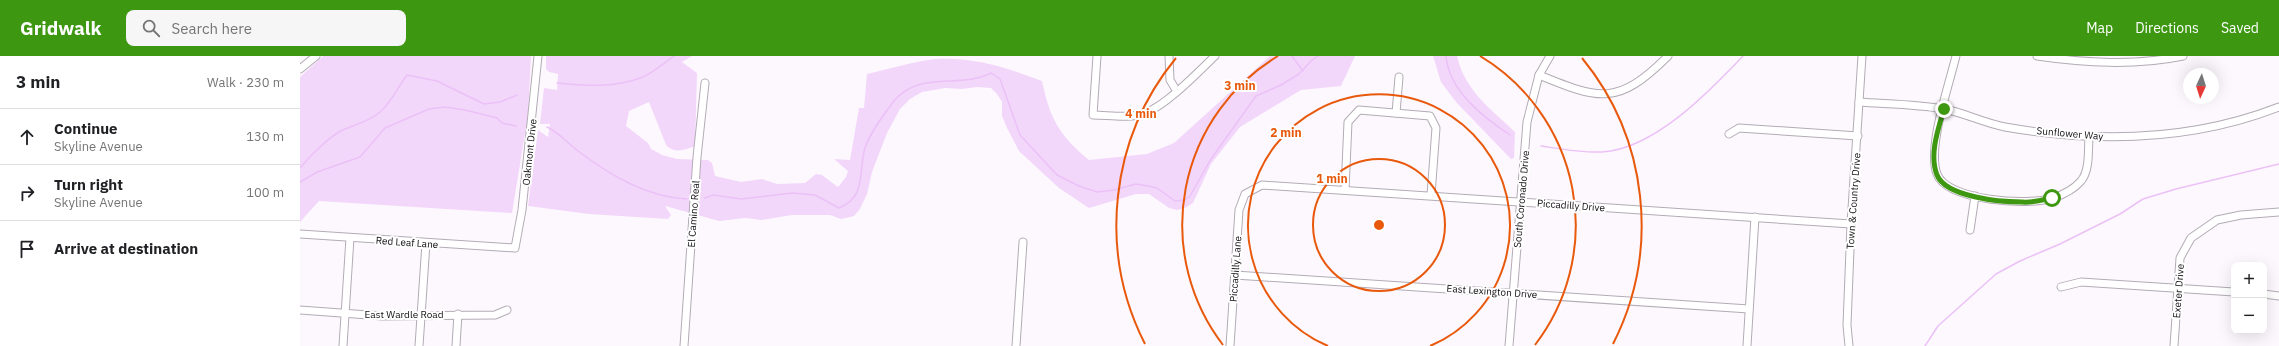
<!DOCTYPE html>
<meta charset="utf-8">
<style>
body{margin:0;font-family:"IBM Plex Sans",sans-serif;background:#f6f6f6;color:#202124}
.controls{position:absolute;right:12px;bottom:12px;display:grid;overflow:hidden;border-radius:8px;box-shadow:0 4px 16px #0002}
.controls button{width:36px;height:36px;display:grid;place-items:center;padding:0;border:0;border-bottom:1px solid #e0e0e0;background:#fff;color:#202124;font:20px sans-serif}
.compass{position:absolute;left:1883px;top:12px;width:36px;height:36px;border-radius:50%;background:#fff;box-shadow:0 4px 16px #0002;rotate:184deg}
.stop{position:absolute;width:12px;height:12px;margin:-9px;border:3px solid #3d9711;border-radius:50%;background:#fff}
.stop.end{background:#3d9711;border-color:#fff;box-shadow:0 1px 4px #0008}
.list{margin:0;padding:0;list-style:none}
h2{display:flex;justify-content:space-between;align-items:center;height:52px;margin:0;padding:0 16px;font-size:17px}
h2 small{font-size:13px;font-weight:400;color:#757577}
.list li{display:grid;grid-template-columns:26px 1fr auto;gap:12px;align-items:center;box-sizing:border-box;height:56px;padding:0 16px;border-top:1px solid #e0e0e0}
.list b{display:block;font-size:15px;white-space:nowrap}
.list p{margin:0;font-size:13px;white-space:nowrap;color:#757577}
.list em{font-size:13px;font-style:normal;color:#757577}
.icon{flex:none;width:22px;height:22px;fill:none;stroke:currentColor;stroke-width:2;stroke-linecap:round;stroke-linejoin:round}
.map{position:relative;flex:none;width:1979px;height:290px;overflow:hidden}
header{display:flex;align-items:center;gap:24px;box-sizing:border-box;height:56px;padding:0 20px;background:#3d9711;color:#fff}
header strong{font-size:19px}
nav{display:flex;gap:22px;margin-inline-start:auto;font-size:14px}
.search{width:280px;height:36px;background:#f6f6f6;display:flex;align-items:center;gap:10px;box-sizing:border-box;padding:0 14px;border-radius:8px;color:#757577;font-size:15px}
main{display:flex}
aside{flex:1;background:#fff}
.map>svg:first-child{display:block}
</style>
<header>
<strong>Gridwalk</strong>
<div class="search"><svg class="icon" aria-label="search" viewBox="0 0 24 24"><circle cx="10" cy="10" r="6"/><path d="M15 15l6 6"/></svg>Search here</div>
<nav><a>Map</a><a>Directions</a><a>Saved</a></nav>
</header>
<main>
<aside>
<h2>3 min<small>Walk · 230 m</small></h2>
<ul class="list">
<li><svg class="icon" aria-label="ahead" viewBox="0 0 24 24"><path d="M12 20V5M6 11l6-6 6 6"/></svg><div><b>Continue</b><p>Skyline Avenue</p></div><em>130 m</em></li>
<li><svg class="icon" aria-label="right" viewBox="0 0 24 24"><path d="M7 20v-9h11M14 6l5 5-5 5"/></svg><div><b>Turn right</b><p>Skyline Avenue</p></div><em>100 m</em></li>
<li><svg class="icon" aria-label="arrive" viewBox="0 0 24 24"><path d="M6 21V4h12l-3 4 3 4H6"/></svg><div><b>Arrive at destination</b></div></li>
</ul>
</aside>
<div class="map">
<svg width="1979" height="290" viewBox="0 0 1979 290">
<rect width="100%" height="100%" fill="#fdf8fe"/>
<!-- grass -->
<g fill="#f2d7fa">
<path d="M23,0H231L228,59L212,157L19,145L0,166V21Z"/>
<path d="M246,0H392L382,6L397,17L395,90C385,94 374,98 366,89L349,46L329,55L326,70L348,87L351,93L362,99L377,103L408,104L412,107L415,120L441,126L462,123L477,128L505,127L516,118L522,119L538,131L546,121L548,115L534,103L550,104L559,52H564L567,18C590,13 614,5 637,3C674,1 708,12 742,25C750,63 759,79 789,104L847,98L874,87L970,0H1055L1041,30L1001,34L940,71L911,108L893,147L885,152L877,154L869,152L849,138H836L789,152L759,132L719,95L707,72L702,60V46L697,38L691,32L677,31L662,33L645,32L622,36L610,43L600,53L587,77L572,116L567,138L560,153L554,160L541,163L530,159H492L462,164L445,162L419,165L365,150L371,159L368,163L289,158L228,150L238,74L248,81L250,68H240L244,32L257,34L258,18L249,16L246,13Z"/>
<path d="M1133,0H1157C1165,35 1190,52 1215,76L1214,102L1211,103L1156,46L1141,26Z"/>
</g>
<g fill="none" stroke-linecap="round" stroke-linejoin="round">
<!-- stream -->
<g stroke="#ebc1f7" stroke-width="1.5">
<path d="M992,0L1003,15"/>
<path d="M1146,0C1149,35 1183,61 1210,79"/>
<path d="M257,27C286,30 315,32 343,21C354,16 364,7 374,0"/>
<path d="M247,71C260,77 267,87 278,95C310,119 346,141 387,143"/>
<path d="M1241,90C1261,93 1282,97 1302,96C1354,93 1409,36 1443,0"/>
<path d="M0,112C9,101 27,83 39,76C52,69 69,66 80,56C92,46 97,32 107,19L137,25L184,48L200,46L217,39"/>
<path d="M0,126L17,116L60,101L85,72L129,53L145,51L165,54L197,62L202,67L216,70"/>
<path d="M405,142L413,139L441,143L493,137L515,139L539,152C567,141 558,115 565,92C571,75 584,58 594,45C619,14 660,33 691,17L700,23L720,79L757,119L779,130L797,136L814,134L836,128L848,130L857,132L875,145L885,144L890,140L911,103L956,40L981,29L999,18L1012,4L1018,0"/>
<path d="M1625,290L1638,270L1696,218L1720,205L1760,188L1820,158L1843,143L1876,133L1979,108"/>
</g>
<!-- minor casing -->
<g stroke="#b3abb5" stroke-width="9">
<g id="minor">
<path d="M797,0L793,59C809,59 829,63 845,57C867,49 898,16 915,0"/>
<path d="M869,0L870,24L876,34"/>
<path d="M1656,0C1649,29 1627,92 1637,118C1647,145 1729,150 1753,142C1762,139 1774,133 1781,125C1790,114 1788,95 1789,81"/>
<path d="M1737,0C1786,7 1834,10 1883,0"/>
<path d="M0,13L16,0"/>
<path d="M1239,19C1300,44 1318,50 1368,0"/>
<path d="M1559,46C1587,48 1617,48 1644,53C1665,57 1684,67 1705,71C1797,87 1892,85 1979,51"/>
<path d="M1096,57L1099,21"/>
<path d="M1429,78L1439,72L1558,80"/>
<path d="M1045,134L1048,66L1059,54L1130,60L1136,72L1131,139"/>
<path d="M1670,174L1675,140"/>
<path d="M0,178L215,192L222,154L238,0"/>
<path d="M935,219L1449,253"/>
<path d="M1761,231L1781,226L1934,236"/>
<path d="M1964,238L1979,240"/>
<path d="M0,254L82,260L195,259L207,254"/>
<path d="M43,290L50,182"/>
<path d="M119,290L126,187"/>
<path d="M156,290L158,258"/>
<path d="M384,290L397,101L405,27"/>
<path d="M716,290L723,186"/>
<path d="M930,290L939,154L945,138L962,129L1551,168"/>
<path d="M1209,290L1227,66L1239,19L1250,0"/>
<path d="M1447,290L1455,161"/>
<path d="M1549,290L1547,269L1551,168L1562,0"/>
<path d="M1874,290L1880,202L1891,182L1917,164L1941,159L1979,156"/>
</g>
</g>
<!-- minor -->
<use href="#minor" stroke="#fff" stroke-width="7"/>
</g>
<g fill="none" stroke-linecap="round" stroke-linejoin="round">
<!-- route -->
<path stroke="#3d9711" stroke-width="5" d="M1644,53C1638,73 1629,99 1637,119C1646,141 1700,146 1722,146C1732,147 1742,144 1752,142"/>
</g>
<!-- distance rings -->
<g fill="none" stroke="#e8590c" stroke-width="2">
<circle cx="1079" cy="169" r="66"/>
<path d="M1028 290A131 131 0 1 1 1130 290"/>
<path d="M923 289A197 197 0 0 1 978 0M1180 0A197 197 0 0 1 1235 289"/>
<path d="M845 288A263 263 0 0 1 876 2M1282 2A263 263 0 0 1 1313 288"/>
</g>
<g text-anchor="middle" stroke-width="4" stroke-linejoin="round" paint-order="stroke">
<!-- street labels -->
<g font-size="10" fill="#100d11" stroke="#fff">
<text transform="translate(1770 77) rotate(5)" y="4">Sunflower Way</text>
<text transform="translate(229 96) rotate(-84)" y="4">Oakmont Drive</text>
<text transform="translate(1221 143) rotate(-85)" y="4">South Coronado Drive</text>
<text transform="translate(1553 145) rotate(-86)" y="4">Town &amp; Country Drive</text>
<text transform="translate(1271 149) rotate(4)" y="4">Piccadilly Drive</text>
<text transform="translate(393 158) rotate(-86)" y="4">El Camino Real</text>
<text transform="translate(107 186) rotate(4)" y="4">Red Leaf Lane</text>
<text transform="translate(935 213) rotate(-86)" y="4">Piccadilly Lane</text>
<text transform="translate(1192 235) rotate(4)" y="4">East Lexington Drive</text>
<text transform="translate(1878 235) rotate(-86)" y="4">Exeter Drive</text>
<text x="104" y="262">East Wardle Road</text>
</g>
</g>
<circle cx="1079" cy="169" r="6" fill="#e8590c" stroke="#fff" stroke-width="2"/>
<g font-size="12" text-anchor="middle" font-weight="bold" fill="#e8590c" stroke="#fff" stroke-width="4" stroke-linejoin="round" paint-order="stroke">
<text x="940" y="34">3 min</text>
<text x="841" y="62">4 min</text>
<text x="986" y="81">2 min</text>
<text x="1032" y="127">1 min</text>
</g>
</svg>
<div class="controls">
<button>+</button>
<button>−</button>
</div>
<svg class="compass" viewBox="-18 -18 36 36"><path d="M0-13l5 13h-10z" fill="#e53935"/><path d="M0 13l5-13h-10z" fill="#757577"/></svg>
<div class="stop" style="left:1752px;top:142px"></div>
<div class="stop end" style="left:1644px;top:53px"></div>
</div>
</main>
